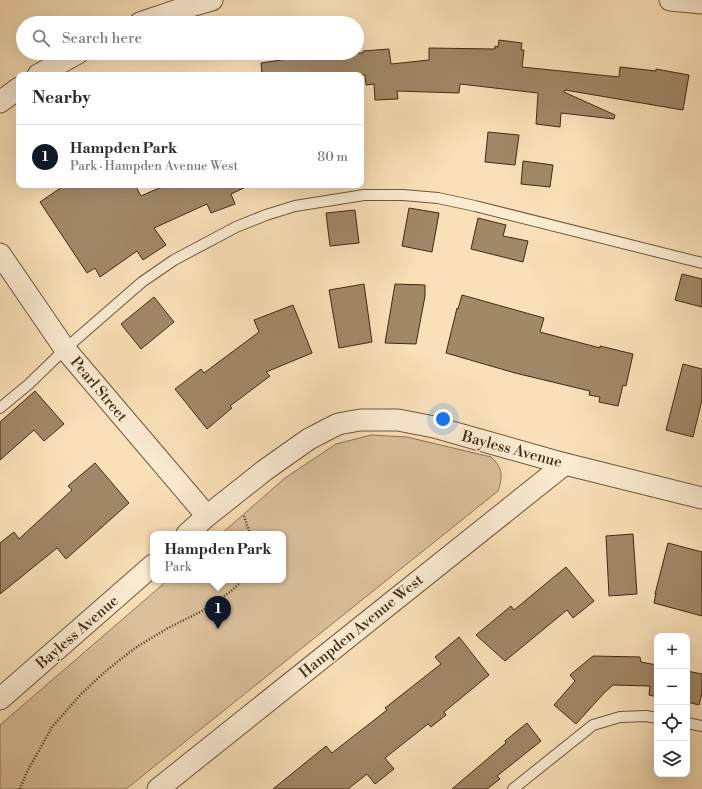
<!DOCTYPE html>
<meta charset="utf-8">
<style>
body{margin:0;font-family:"Libre Bodoni",serif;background:#f2f2f3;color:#2b2b33}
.controls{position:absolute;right:12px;bottom:12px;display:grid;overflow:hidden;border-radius:8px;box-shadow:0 4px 16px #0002}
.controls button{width:36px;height:36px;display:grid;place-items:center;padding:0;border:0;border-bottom:1px solid #e1e1e2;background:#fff;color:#2b2b33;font:20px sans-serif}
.you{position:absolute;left:443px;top:419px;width:14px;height:14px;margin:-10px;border:3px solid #fff;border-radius:50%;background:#1a73e8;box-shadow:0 0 0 6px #1a73e833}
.badge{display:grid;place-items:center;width:26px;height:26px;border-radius:50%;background:#111827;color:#fff;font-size:13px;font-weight:700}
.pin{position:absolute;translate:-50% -33px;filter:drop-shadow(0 1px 2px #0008)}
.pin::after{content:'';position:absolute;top:21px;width:14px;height:12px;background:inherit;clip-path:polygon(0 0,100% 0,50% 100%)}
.popup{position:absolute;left:150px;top:531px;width:136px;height:52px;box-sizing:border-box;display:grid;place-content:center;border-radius:8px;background:#fff;filter:drop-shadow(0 1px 3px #0005);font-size:13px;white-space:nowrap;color:#7c7c81}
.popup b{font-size:15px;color:#2b2b33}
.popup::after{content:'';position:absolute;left:50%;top:100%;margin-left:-8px;border:8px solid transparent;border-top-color:#fff}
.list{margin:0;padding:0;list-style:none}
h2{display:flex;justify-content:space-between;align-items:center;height:52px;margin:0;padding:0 16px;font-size:17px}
h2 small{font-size:13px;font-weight:400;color:#7c7c81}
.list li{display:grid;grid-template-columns:26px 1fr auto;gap:12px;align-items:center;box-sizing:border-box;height:64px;padding:0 16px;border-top:1px solid #e1e1e2}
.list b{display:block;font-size:15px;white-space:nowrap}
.list p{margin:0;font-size:13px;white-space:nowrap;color:#7c7c81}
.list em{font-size:13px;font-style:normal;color:#7c7c81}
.icon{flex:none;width:22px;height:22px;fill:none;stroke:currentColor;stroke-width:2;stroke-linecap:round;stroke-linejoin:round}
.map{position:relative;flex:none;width:702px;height:789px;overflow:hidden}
.search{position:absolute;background:#fff;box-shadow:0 4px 16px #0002;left:16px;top:16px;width:348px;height:44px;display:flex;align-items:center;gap:10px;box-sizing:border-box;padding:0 14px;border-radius:22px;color:#7c7c81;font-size:15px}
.panel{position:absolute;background:#fff;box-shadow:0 4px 16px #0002;left:16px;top:72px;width:348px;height:116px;border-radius:8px}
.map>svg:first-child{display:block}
</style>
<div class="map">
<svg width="702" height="789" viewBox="0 0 702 789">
<rect width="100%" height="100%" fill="#f9e0b8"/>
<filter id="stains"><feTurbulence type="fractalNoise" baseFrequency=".005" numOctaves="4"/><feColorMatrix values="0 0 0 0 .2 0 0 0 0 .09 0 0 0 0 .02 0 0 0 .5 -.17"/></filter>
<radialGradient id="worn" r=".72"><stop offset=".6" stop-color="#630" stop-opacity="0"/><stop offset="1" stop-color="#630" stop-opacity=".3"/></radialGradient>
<!-- green -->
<path fill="#dac19c" stroke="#8e7557" d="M371,435L407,437L491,457C503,468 503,476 498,491L126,789H0V725L168,580H283V534H221L285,478L336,444Z"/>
<!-- building -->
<g fill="#a18868" stroke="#412912">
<path d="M499,40L522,43L521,50H524L522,67L619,77L620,67L656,71V69L689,75L683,110L565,90L564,92L615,115L614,119L561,113L560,127L536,124L538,93L460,84L459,93L397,91L398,99L375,100L374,84L366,85L365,75H262L261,63L307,56L328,53H363V51L389,49L391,64L429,60V48L495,49V46L498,47Z"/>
<path d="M488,132L519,135L515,165L485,162Z"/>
<path d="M523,161L553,165L550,187L521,184Z"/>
<path d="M65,185H135L141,196L166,185H250L231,194L235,204L211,213L207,204L154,228L166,245L143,260L137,251L100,277L95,268L87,273L40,202Z"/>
<path d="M409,208L439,213L432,252L402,246Z"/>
<path d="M355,210L359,243L330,246L326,213Z"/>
<path d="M478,218L506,225L503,236L528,241L523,262L471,249Z"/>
<path d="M682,274L702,279V307L675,300Z"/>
<path d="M364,284L372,342L339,348L329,290Z"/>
<path d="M395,284L425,285V296L416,344L385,343Z"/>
<path d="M462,295L544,318L540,332L600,348V346L633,354L626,386L623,385L618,406L599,402L600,397L589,395L590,391L515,373L446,353L457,308L458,309Z"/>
<path d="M154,297L174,322L141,349L121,324Z"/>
<path d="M293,305L312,353L266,372L270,376L230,406L232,408L207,429L175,389L201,369L204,373L259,332L254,320Z"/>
<path d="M683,364L702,369V400L693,437L666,430Z"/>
<path d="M35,391L64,424L44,441L34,430L0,460V422Z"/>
<path d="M95,463L129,503L66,559L57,548L0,594V543L14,532L19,539L72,490L68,486Z"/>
<path d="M633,534L637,594L609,596L606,536Z"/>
<path d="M668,543L702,552V616L654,603L656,593L655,594Z"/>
<path d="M566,567L594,601L573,618L567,610L505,661L476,635L511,606L514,610Z"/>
<path d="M459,637L489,675L444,712L446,715L431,727L428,724L385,758L394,769L375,784L367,774L348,789H273L326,746L332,753L387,710L385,708L441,664L435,657Z"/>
<path d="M593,656L640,657L641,662L657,665V697L649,695L650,686L613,685L604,693L576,724L554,705L575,681L570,675Z"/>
<path d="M687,671L702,674V693L699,705L687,702Z"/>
<path d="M527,723L541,741L497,776L500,779L487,789H452L506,743L505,741Z"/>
</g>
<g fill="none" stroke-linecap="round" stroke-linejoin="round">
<!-- service casing -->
<g stroke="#6f573c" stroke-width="12">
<g id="service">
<path d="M0,408L29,384L65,349L142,282L174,260L236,227L266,215L295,206L364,195H403L438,198L475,206L702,263"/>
<path d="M687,723L702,726"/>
<path d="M513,789L593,725L620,717L646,716L657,718"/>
</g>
</g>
<!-- minor casing -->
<g stroke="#6f573c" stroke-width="23">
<g id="minor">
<path d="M670,0L702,3"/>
<path d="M140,23L184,8L212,0"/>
<path d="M38,75L78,53"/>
<path d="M0,102L19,88"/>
<path d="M0,254L65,349L207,516"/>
<path d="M187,534L207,516L265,470L309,439L338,424L360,420H398L434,427L565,464L702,498"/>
<path d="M0,699L153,565"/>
<path d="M158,789L565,464"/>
</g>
</g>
<!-- path -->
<g stroke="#412912" stroke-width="2.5" stroke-dasharray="1 2" stroke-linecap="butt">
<path d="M244,516L250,534"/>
<path d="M20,789L27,772L52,727L82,693L107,670L135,648L168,628L202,611L230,592L243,580"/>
</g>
<!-- service -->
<use href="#service" stroke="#fbebd1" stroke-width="10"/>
<!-- minor -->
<use href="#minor" stroke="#fbebd1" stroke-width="21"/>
</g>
<g text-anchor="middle" stroke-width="3" stroke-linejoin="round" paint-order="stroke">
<!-- street labels -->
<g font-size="15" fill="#412912" stroke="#fbebd1">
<text transform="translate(99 389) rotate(50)" y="5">Pearl Street</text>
<text transform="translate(512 449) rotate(15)" y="5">Bayless Avenue</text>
<text transform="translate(361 626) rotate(-39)" y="5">Hampden Avenue West</text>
<text transform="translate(77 632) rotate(-41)" y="5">Bayless Avenue</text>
</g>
</g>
<rect width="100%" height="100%" filter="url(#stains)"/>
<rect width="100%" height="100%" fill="url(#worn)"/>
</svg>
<div class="controls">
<button>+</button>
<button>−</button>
<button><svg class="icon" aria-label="locate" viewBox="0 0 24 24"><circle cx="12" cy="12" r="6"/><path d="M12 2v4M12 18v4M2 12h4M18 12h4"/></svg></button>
<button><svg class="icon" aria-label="layers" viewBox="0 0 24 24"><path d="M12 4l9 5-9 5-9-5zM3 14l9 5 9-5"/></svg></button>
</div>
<div class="you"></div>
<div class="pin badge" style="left:218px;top:629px">1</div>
<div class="popup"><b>Hampden Park</b>Park</div>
<div class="search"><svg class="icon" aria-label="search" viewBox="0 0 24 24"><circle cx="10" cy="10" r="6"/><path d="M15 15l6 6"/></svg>Search here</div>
<section class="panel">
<h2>Nearby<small></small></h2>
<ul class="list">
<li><span class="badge">1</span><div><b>Hampden Park</b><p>Park · Hampden Avenue West</p></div><em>80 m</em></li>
</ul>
</section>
</div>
